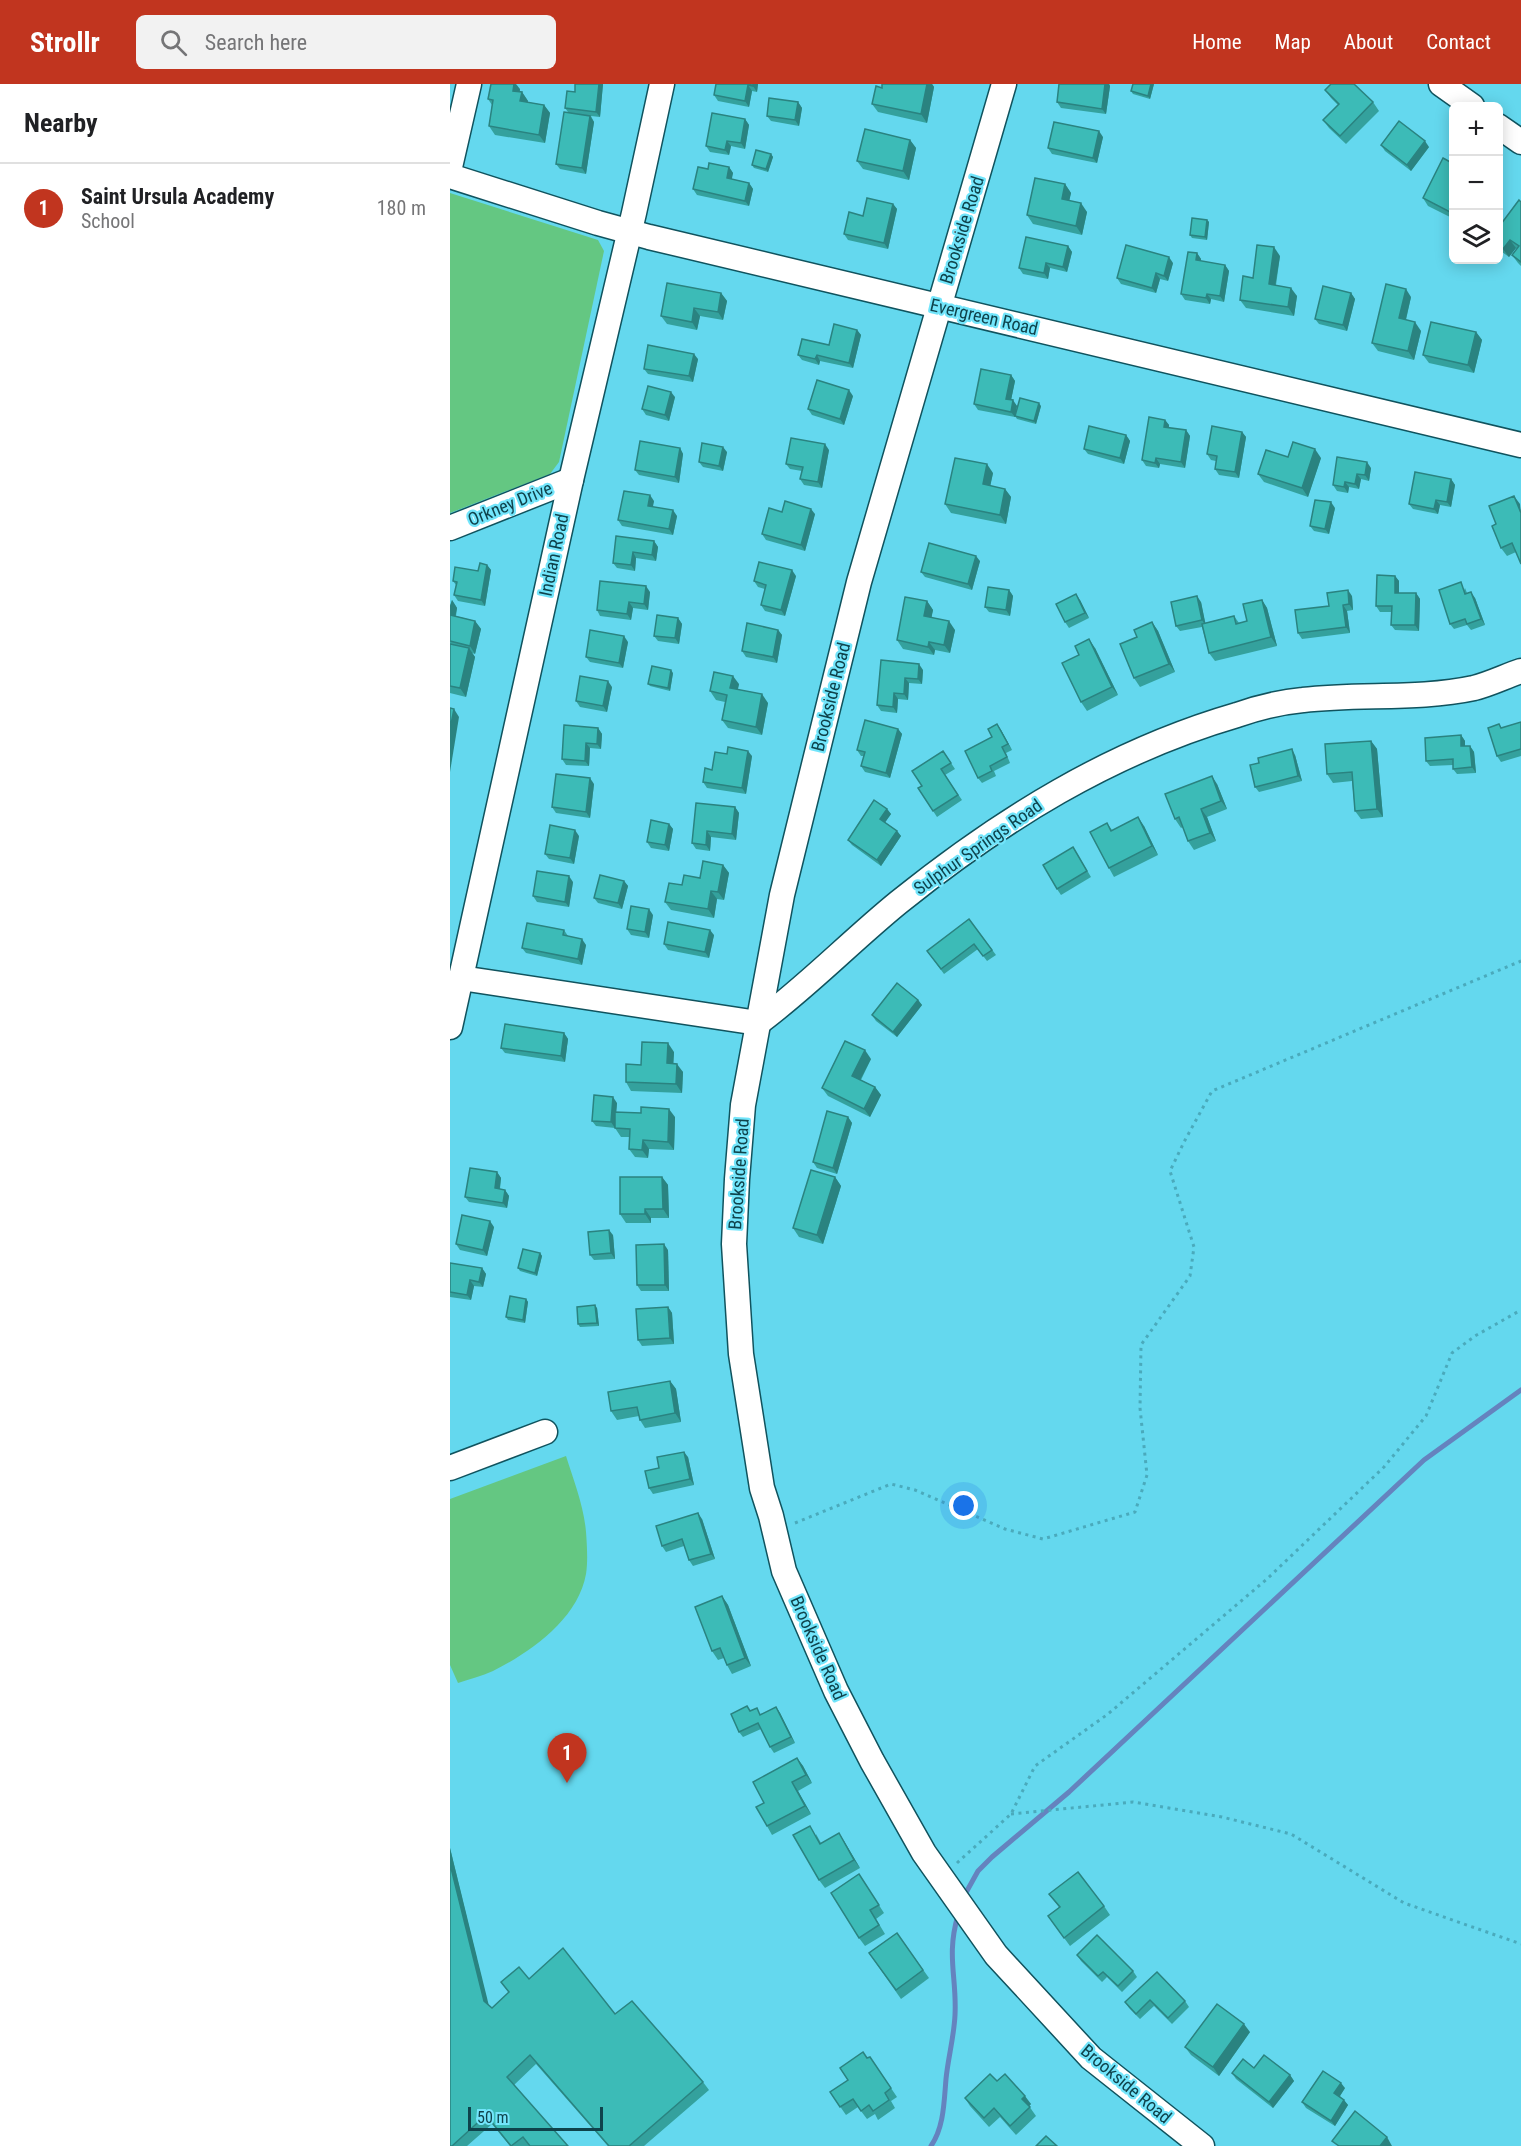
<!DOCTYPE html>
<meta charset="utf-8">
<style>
body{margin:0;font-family:"Roboto Condensed",sans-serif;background:#f2f2f2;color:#202124}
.controls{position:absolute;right:18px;top:18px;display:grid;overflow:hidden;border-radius:9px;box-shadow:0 3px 15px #0003}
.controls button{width:54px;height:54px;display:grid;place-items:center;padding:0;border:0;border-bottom:2px solid #e0e0e0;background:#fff;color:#202124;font:30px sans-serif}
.scale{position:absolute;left:18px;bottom:15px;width:135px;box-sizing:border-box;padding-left:6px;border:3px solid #0f434c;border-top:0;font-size:16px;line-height:21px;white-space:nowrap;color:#0f434c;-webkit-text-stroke:4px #72e5fb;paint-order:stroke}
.you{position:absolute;left:514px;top:1422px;width:21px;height:21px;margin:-15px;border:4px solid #fff;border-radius:50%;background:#1a73e8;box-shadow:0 0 0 9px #1a73e833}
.badge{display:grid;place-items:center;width:39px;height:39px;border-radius:50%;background:#c1351f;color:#fff;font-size:20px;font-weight:700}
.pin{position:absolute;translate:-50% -50px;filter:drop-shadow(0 2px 3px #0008)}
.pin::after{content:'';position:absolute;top:32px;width:21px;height:18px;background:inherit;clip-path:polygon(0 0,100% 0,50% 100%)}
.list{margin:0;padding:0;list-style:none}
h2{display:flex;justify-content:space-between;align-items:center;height:78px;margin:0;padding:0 24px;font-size:26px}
h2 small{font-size:20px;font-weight:400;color:#757577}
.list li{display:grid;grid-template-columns:39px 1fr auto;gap:18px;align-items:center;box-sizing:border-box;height:90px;padding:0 24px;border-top:2px solid #e0e0e0}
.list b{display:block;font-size:22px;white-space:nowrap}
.list p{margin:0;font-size:20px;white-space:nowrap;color:#757577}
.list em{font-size:20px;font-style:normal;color:#757577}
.icon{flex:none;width:33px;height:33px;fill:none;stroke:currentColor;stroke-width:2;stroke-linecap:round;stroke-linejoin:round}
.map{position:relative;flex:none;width:1071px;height:2062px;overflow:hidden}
header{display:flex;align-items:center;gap:36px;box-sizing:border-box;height:84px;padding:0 30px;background:#c1351f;color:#fff}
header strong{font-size:28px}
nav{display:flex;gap:33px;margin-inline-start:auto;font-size:21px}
.search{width:420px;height:54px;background:#f2f2f2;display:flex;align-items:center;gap:15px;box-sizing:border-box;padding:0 21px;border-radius:9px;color:#757577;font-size:22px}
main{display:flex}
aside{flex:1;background:#fff}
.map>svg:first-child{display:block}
</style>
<header>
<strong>Strollr</strong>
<div class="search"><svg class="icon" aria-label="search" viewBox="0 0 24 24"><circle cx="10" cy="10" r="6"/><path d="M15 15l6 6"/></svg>Search here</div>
<nav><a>Home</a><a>Map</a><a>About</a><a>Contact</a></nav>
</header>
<main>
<aside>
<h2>Nearby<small></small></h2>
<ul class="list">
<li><span class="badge">1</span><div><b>Saint Ursula Academy</b><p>School</p></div><em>180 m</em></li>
</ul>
</aside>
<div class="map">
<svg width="1071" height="2062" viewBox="0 0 1071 2062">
<rect width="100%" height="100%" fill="#64d8ee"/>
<!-- green -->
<g fill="#64c782">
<path d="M0,109L148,156L154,167L109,378L100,390L0,429Z"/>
<path d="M116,1372C124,1397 134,1423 136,1448C137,1462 138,1477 136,1490C128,1535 81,1568 43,1587C32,1592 19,1595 8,1599L0,1581V1415Z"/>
</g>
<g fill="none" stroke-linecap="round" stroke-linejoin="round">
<!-- stream -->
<g stroke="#6583be" stroke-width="5">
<path d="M513,1814L528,1787L542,1773L619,1708L974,1376L1071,1306"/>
<path d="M481,2062C494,2043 494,2018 496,1995C498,1974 504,1953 505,1931C507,1893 496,1872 508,1831"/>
</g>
<!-- minor casing -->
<g stroke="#10535e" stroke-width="27">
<g id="minor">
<path d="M554,0L409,498L332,811L293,1021L287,1095L284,1160L291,1270L312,1404L321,1432L334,1487L386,1607L422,1677L474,1769L546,1871L641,1974L752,2062"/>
<path d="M991,0L1022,22"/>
<path d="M1048,42L1071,58"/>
<path d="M0,83L19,0"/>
<path d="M0,92L148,139L199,153L1071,361"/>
<path d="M0,444L121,396"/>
<path d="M11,894L308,939C358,902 401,857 449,818C551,736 660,668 787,631C807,624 831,618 853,616C909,609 968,616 1024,604C1040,600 1056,592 1071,587"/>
<path d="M0,943L121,396L184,129L212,0"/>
<path d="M0,1384L95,1348"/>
</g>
</g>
<!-- path -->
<g stroke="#4aaabc" stroke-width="3" stroke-dasharray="3 4.5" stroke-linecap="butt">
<path d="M345,1439L441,1400L465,1406L555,1445L593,1455L685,1428L697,1391L690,1324L691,1261L740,1192L744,1163L720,1087L734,1058L762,1007L1071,877"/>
<path d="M561,1730L683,1718L772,1733L841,1750L954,1819L1071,1860"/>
<path d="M507,1779L561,1730L585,1682L658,1630L817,1495L934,1383L976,1332L1002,1269L1025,1252L1071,1226"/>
</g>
<!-- minor -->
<use href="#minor" stroke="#fff" stroke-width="24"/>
</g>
<!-- wall -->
<g fill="#34a19d">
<path d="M125,0H153L150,33L141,32L144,38L136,90L110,85L106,80L118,28L115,24L125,8Z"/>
<path d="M266,0H308L307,8L302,7L299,23L268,17L264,11Z"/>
<path d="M432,0H482L484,3L477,39L428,28L422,20L432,4Z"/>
<path d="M609,0H659L660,2L656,30L611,24L607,18Z"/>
<path d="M704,0L700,15L683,10L681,7Z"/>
<path d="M70,5V8H72L78,17L77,18L94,21L100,29L95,59L45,51L39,42L42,21L38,15Z"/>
<path d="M875,6L923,18L929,27L896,60L879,44L873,36L888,21L881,14Z"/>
<path d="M348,18L352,24L349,42L321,37L317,32Z"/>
<path d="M295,35L299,41L295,65L281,62L279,71L260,68L256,62Z"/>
<path d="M653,53L647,79L602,70L598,64Z"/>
<path d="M460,56L466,64L459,96L413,85L407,77Z"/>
<path d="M931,61L979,63L961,87L935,67Z"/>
<path d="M321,70L323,73L318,88L304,84L302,81Z"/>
<path d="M1004,77V135L978,122L973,114Z"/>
<path d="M279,83L283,89L281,95L299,99L303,105L299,122L247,111L243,105L258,85Z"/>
<path d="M615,100L621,109L619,116L637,128L632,151L583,140L577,131Z"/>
<path d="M1071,118V182L1068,179L1062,171L1067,165L1066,164L1059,173L1048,165V144Z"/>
<path d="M443,120L447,125L438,165L398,156L394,150L413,132Z"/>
<path d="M757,136L759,138L757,156L742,154L740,151Z"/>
<path d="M618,162L622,168L617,188L600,184L598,195L573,190L569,184Z"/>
<path d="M747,169L751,175V177L775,181L779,187L774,218L761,215L760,220L735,216L731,210Z"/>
<path d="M830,172L826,201L847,212L844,232L796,224L790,216L803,194Z"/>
<path d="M723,179L718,197L710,195L706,209L671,200L667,194Z"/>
<path d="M271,209L277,217L273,236L250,232L247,246L217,240L211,232Z"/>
<path d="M901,209L905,215L897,247L869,240L865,235Z"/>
<path d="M961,213L956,236L971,247L964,276L928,267L922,259Z"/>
<path d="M407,246L411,251L403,284L370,277L369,281L352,276L348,271L379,261Z"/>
<path d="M1026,248L1032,256L1024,289L979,279L973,271Z"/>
<path d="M248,275L243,298L198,290L194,285Z"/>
<path d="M561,291L565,297L561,316L567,322L565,333L528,326L524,320Z"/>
<path d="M403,312L394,341L362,331L358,325Z"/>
<path d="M225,313L219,337L196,331L192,325Z"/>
<path d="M591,322L586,340L567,335L565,332Z"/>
<path d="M715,336L719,341V344L736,346L740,352L735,384L710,380L709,384L696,382L692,376Z"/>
<path d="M792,348L796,353L789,394L769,391L765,385L766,377L761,376L757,370Z"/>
<path d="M676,351L680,357L674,380L638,370L634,365Z"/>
<path d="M230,364L233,370L229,399L189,391L185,386Z"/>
<path d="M379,366L372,404L354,401L350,395L352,387L340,385L336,380Z"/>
<path d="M277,368L273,387L253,383L249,378Z"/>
<path d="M838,373L871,374L858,413L814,398L808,390Z"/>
<path d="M921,384L919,397L911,395L909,405L899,403L898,409L887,407L883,401Z"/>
<path d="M543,389L540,402L555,405L561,413L556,440L501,429L495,420Z"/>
<path d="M1001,395L1005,401L1001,423L990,421L988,430L963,425L959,420Z"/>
<path d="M204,417L202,423L227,432L223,451L172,442L168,436Z"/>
<path d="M1070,420L1066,468L1057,472L1051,464L1046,440Z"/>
<path d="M885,424L879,450L864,447L860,442Z"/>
<path d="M332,428L365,430L355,467L316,456L312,450Z"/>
<path d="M204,457L208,463L206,477L186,474L185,487L167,484L163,479Z"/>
<path d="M530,477L522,506L475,493L471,488Z"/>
<path d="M37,481L41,486L35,522L8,517L4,511L6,501L3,497L28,487Z"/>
<path d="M346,492L335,532L315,527L311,521L315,505L308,503L304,497Z"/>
<path d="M945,492L949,497V509H966L970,515L969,547L945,546L941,541L942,528H930L926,522Z"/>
<path d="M1015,504L1017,509L1025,514L1035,541L1021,546L1017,541L1004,545L1000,540Z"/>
<path d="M559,506L563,512L560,532L539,528L535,523Z"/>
<path d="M200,508L198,526L183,524L181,536L150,532L147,526Z"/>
<path d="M902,512L903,526L897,527L900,549L852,555L848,549L879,522Z"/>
<path d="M2,516L7,524L6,532L25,537L31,545L25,570L22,569L25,573L16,613L0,609V522Z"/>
<path d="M630,516L639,534L619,544L615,538Z"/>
<path d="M812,516L817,524L827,562L765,577L759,569L752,543L730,547L726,542L751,518L755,539L784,532L789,539L797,537Z"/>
<path d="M477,517L483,526L481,534L505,546L500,569L485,566L484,571L453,565L447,556Z"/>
<path d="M228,534L232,540L229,560L208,557L204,552Z"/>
<path d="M702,538L708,547L725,588L690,603L684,594L687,553Z"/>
<path d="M328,546L332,551L327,579L296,573L292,567Z"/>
<path d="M178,558L173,584L140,578L136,573Z"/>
<path d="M645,564L668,611L637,627L631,618Z"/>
<path d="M431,576L473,586L472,600L459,599L458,616L448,615L447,629L431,627L427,621Z"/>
<path d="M223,589L220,607L200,602L198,600Z"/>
<path d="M289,600L288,605L318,619L312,651L278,644L272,636L275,618L266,616L260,607Z"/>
<path d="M162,603L157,628L130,623L126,617Z"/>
<path d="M1071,638V672L1051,678L1047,672L1052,644Z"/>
<path d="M547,640L551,646L562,666L556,669L560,679L544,687L546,692L532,699L528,694Z"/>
<path d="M148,644L152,650L151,665L140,664L139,682L116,681L112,675Z"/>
<path d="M448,645L452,650L440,694L415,688L411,682L414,672H411L407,666Z"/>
<path d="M1011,651L1015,657V662H1020L1024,668L1026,689L1007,690L1003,685V681L980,682L976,677Z"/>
<path d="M921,657L927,665L933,733L911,735L905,727L902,697L883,699L877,690Z"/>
<path d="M493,667L505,685L495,691L512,716L487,733L468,704L472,702Z"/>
<path d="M277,670L302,672L296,710L257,704L253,698L262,686Z"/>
<path d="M845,671L852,697L809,708L805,703Z"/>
<path d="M144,700L140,734L106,729L102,723Z"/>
<path d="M767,700L777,725L757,733L766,757L744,766L738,757L733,743L731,744L725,735Z"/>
<path d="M285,723L289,729L286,756L261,753L260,767L246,765L242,759Z"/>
<path d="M437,725L441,730L435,738L447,747L451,752L431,782L402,761L398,756Z"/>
<path d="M657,739L662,746L694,742L708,771L664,793L659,784Z"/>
<path d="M219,740L223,745L219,767L201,764L197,758Z"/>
<path d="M129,752L124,780L99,775L95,770Z"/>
<path d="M623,763L641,793L611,811L607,805Z"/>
<path d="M273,781L279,789L274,816L267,815L264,834L221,826L215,818L232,801L250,794Z"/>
<path d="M174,797L178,802L172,825L148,819L144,814Z"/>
<path d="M123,798L119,823L87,818L83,812Z"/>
<path d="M203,831L199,854L181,851L177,845Z"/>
<path d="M519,835L546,871L537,877L528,865L494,890L477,867Z"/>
<path d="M114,846L118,852L136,861L132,881L76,869L72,864Z"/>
<path d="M264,851L259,874L218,866L214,860Z"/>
<path d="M468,916L472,921L447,953L426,937L422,931Z"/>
<path d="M114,949L118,955L115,978L55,969L51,964Z"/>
<path d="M224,968L223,979L233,988L232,1009L181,1007L176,998L191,981Z"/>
<path d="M421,975L411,996L425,1003L431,1011L420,1033L378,1012L372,1004Z"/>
<path d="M167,1019L166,1028L225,1033L224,1066L199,1065L198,1074L185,1073L179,1065L180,1053H171L165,1044L146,1042L142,1037Z"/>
<path d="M398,1033L402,1039L387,1090L367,1084L363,1078Z"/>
<path d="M47,1088L51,1094L50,1105L55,1106L59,1112L57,1124L19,1118L15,1113Z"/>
<path d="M212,1093L218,1101L219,1134H201V1139H176L170,1130Z"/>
<path d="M385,1093L391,1102L373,1160L349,1153L343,1144Z"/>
<path d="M44,1143L37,1172L10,1166L6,1160Z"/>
<path d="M163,1151L165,1175L144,1176L140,1171Z"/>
<path d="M218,1166L219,1207H191L187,1201Z"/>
<path d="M90,1169L92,1172L87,1192L70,1187L68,1184Z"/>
<path d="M0,1179L32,1184L36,1190L33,1203L24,1202L21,1216L0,1213Z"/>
<path d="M76,1215L78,1218L75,1239L58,1236L56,1233Z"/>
<path d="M218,1223L222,1229L224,1260L192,1262L188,1256Z"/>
<path d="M147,1224L149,1242L130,1243L128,1240Z"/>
<path d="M220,1297L226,1305L231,1338L195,1344L190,1336L189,1332L167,1336L161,1327Z"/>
<path d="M238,1373L244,1401L203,1410L199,1404L209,1384Z"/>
<path d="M252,1435L265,1475L243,1482L239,1476L234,1462L216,1468L212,1462Z"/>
<path d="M272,1512L278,1521L301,1582L282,1590L277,1581L274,1574L268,1576L262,1567Z"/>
<path d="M297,1622L300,1627L311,1630L326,1623L330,1629L345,1659L324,1669L320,1663L311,1645L293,1653L289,1648Z"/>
<path d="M347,1674L353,1682L362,1699L348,1707L361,1730L322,1751L317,1742L314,1719Z"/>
<path d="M366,1750L371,1759L394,1757L410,1784L375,1804L369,1796Z"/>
<path d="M0,1764L38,1921L42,1924L59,1909L51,1898L79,1895L165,1930L253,1998L259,2006L194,2062H158L86,1980L64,2001L118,2062H60L42,2040L17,2062H0Z"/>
<path d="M409,1790L434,1829L426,1835L435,1850L415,1862L409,1854Z"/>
<path d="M599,1810L654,1822L660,1831L620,1862L598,1832L609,1823Z"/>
<path d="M447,1849L479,1894L451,1915L419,1869Z"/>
<path d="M627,1871L683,1887L687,1893L672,1908L657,1893L652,1898L631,1877Z"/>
<path d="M707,1888L735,1917L739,1923L722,1940L704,1922L690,1935L679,1924L675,1918Z"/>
<path d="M800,1948L769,1992L741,1971L735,1963Z"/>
<path d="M420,1973L447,2013L441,2017L445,2024L428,2036L425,2030L417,2035L408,2023L396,2031L380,2008L398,1996L417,1974Z"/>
<path d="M804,1984L840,1991L844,1997L823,2024L786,1995L782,1989Z"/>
<path d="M547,1997L581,2020L579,2022L586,2032L566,2051L550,2033L539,2043L520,2022L515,2014Z"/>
<path d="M895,2004L890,2012L898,2021L885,2042L856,2024L852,2018Z"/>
</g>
<!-- shaded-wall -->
<g fill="#2a8380">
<path d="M64,0H66L70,5L68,15L63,7Z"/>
<path d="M149,0H153L150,33L146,28Z"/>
<path d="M303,0H308L307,8L303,2Z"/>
<path d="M477,0H482L484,3L477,39L471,30Z"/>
<path d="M655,0H659L660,2L656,30L652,25Z"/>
<path d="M701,0H704L700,15L698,12Z"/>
<path d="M298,1L302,7L299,23L295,17Z"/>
<path d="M72,8L78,17L76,25L70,17Z"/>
<path d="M348,18L352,24L349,42L345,36Z"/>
<path d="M94,21L100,29L95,59L89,51Z"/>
<path d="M140,32L144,38L136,90L132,84Z"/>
<path d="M295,35L299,41L295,65L291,59Z"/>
<path d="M649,47L653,53L647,79L643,74Z"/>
<path d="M460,56L466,64L459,96L453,87Z"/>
<path d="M277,57L281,62L279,71L275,66Z"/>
<path d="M975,57L979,63L961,87L957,81Z"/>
<path d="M321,70L323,73L318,88L316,85Z"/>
<path d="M279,83L283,89L281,100L277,94Z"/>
<path d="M299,99L303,105L299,122L295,117Z"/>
<path d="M615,100L621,109L618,123L612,115Z"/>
<path d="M631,119L637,128L632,151L626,142Z"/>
<path d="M443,120L447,125L438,165L434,159Z"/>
<path d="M1004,120V133L1000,128Z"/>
<path d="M757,136L759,138L757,156L755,153Z"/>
<path d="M1060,156L1066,164L1059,173L1053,165Z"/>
<path d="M618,162L622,168L617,188L613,183Z"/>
<path d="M824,163L830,172L824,209L819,200Z"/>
<path d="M747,169L751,175L750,182L746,176Z"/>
<path d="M719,173L723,179L718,197L714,192Z"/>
<path d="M596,179L600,184L598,195L594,189Z"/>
<path d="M775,181L779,187L774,218L770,212Z"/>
<path d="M706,189L710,195L706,209L702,204Z"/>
<path d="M841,204L847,212L844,232L838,223Z"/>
<path d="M956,205L961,213L954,243L949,234Z"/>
<path d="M271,209L277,217L273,236L268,228Z"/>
<path d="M901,209L905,215L897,247L893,241Z"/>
<path d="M757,210L761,215L760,220L756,214Z"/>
<path d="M244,224L250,232L247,246L242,238Z"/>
<path d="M965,238L971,247L964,276L958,267Z"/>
<path d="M407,246L411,251L403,284L399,279Z"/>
<path d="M1026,248L1032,256L1024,289L1018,281Z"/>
<path d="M244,270L248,275L243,298L239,292Z"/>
<path d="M367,271L370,277L369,281L365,275Z"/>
<path d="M561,291L565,297L560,321L556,315Z"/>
<path d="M399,306L403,312L394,341L390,335Z"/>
<path d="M221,308L225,313L219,337L215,331Z"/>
<path d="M563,316L567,322L565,333L561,328Z"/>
<path d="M589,319L591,322L586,340L584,337Z"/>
<path d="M715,336L719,341L718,348L714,343Z"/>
<path d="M736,346L740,352L735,384L731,378Z"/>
<path d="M792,348L796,353L789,394L785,388Z"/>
<path d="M676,351L680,357L674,380L670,374Z"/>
<path d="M375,360L379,366L372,404L368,398Z"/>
<path d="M273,363L277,368L273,387L269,382Z"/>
<path d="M230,364L233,370L229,399L225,393Z"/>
<path d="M865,365L871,374L858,413L852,404Z"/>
<path d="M706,374L710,380L709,384L705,379Z"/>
<path d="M917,378L921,384L919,397L915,391Z"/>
<path d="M537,380L543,389L539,408L533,400Z"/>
<path d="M907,390L911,395L909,405L905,400Z"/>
<path d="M1001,395L1005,401L1001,423L997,418Z"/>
<path d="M895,398L899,403L898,409L894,403Z"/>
<path d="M555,405L561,413L556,440L550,431Z"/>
<path d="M200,411L204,417L202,428L198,422Z"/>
<path d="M1064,412L1070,420L1071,429Z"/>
<path d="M986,416L990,421L988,430L984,425Z"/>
<path d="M881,418L885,424L879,450L875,445Z"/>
<path d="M361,425L365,430L355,467L351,461Z"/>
<path d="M223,426L227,432L223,451L219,445Z"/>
<path d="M204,457L208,463L206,477L202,471Z"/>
<path d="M183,468L186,474L185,487L181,481Z"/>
<path d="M526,472L530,477L522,506L518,500Z"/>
<path d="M37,481L41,486L35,522L31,516Z"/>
<path d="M342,486L346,492L335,532L331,526Z"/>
<path d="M945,492L949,497V514L945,509Z"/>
<path d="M196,502L200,508L198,526L194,520Z"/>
<path d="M559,506L563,512L560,532L556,526Z"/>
<path d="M898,506L902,512L903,526L899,520Z"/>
<path d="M1021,508L1025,514L1035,541L1031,535Z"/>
<path d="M966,509L970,515L969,547L965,541Z"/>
<path d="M626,510L630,516L639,534L635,529Z"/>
<path d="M747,512L751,518L756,542L752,536Z"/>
<path d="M2,516L7,524L4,539L0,533V522Z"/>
<path d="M812,516L817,524L827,562L821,553Z"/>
<path d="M477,517L483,526L480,541L474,532Z"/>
<path d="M179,518L183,524L181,536L177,530Z"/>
<path d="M893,521L897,527L900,549L896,543Z"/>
<path d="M228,534L232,540L229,560L225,554Z"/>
<path d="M25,537L31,545L25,570L20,562Z"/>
<path d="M499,537L505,546L500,569L494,561Z"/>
<path d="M702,538L708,547L725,588L719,580Z"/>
<path d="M328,546L332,551L327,579L323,573Z"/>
<path d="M174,552L178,558L173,584L169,579Z"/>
<path d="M639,555L645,564L668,611L662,603Z"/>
<path d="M479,558L485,566L484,571L478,563Z"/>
<path d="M19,564L25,573L16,613L10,604Z"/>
<path d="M469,580L473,586L472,600L468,595Z"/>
<path d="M221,586L223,589L220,607L218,604Z"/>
<path d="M283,592L289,600L286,612L280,604Z"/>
<path d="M455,594L459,599L458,616L454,610Z"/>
<path d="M158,597L162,603L157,628L153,622Z"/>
<path d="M444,609L448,615L447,629L443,623Z"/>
<path d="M312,610L318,619L312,651L306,643Z"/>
<path d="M4,625L9,633L0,688V645Z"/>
<path d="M547,640L551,646L562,666L558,660Z"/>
<path d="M148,644L152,650L151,665L147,660Z"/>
<path d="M448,645L452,650L440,694L436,689Z"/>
<path d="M1011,651L1015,657V668L1011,662Z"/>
<path d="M921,657L927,665L933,733L927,725Z"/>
<path d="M136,659L140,664L139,682L135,677Z"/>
<path d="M1020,662L1024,668L1026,689L1022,683Z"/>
<path d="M842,665L845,671L852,697L848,692Z"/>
<path d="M298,667L302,672L296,710L292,704Z"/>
<path d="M762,692L767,700L777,725L771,717Z"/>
<path d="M140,694L144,700L140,734L136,728Z"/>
<path d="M285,723L289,729L286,756L282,750Z"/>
<path d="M437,725L441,730L434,740L430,735Z"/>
<path d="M751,725L757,733L766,757L760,749Z"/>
<path d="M688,733L694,742L708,771L702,762Z"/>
<path d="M219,740L223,745L219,767L215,761Z"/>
<path d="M125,746L129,752L124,780L120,774Z"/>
<path d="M257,747L261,753L260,767L256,761Z"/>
<path d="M447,747L451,752L431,782L427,776Z"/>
<path d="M273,781L279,789L274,816L268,808Z"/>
<path d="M119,792L123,798L119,823L115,818Z"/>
<path d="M174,797L178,802L172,825L168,819Z"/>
<path d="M261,807L267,815L264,834L258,825Z"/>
<path d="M199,825L203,831L199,854L195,848Z"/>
<path d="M260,846L264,851L259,874L255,868Z"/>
<path d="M132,855L136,861L132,881L128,875Z"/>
<path d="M468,916L472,921L447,953L443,948Z"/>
<path d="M114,949L118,955L115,978L111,972Z"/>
<path d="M218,959L224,968L223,988L217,979Z"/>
<path d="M415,966L421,975L408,1000L402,992Z"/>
<path d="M227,980L233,988L232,1009L226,1000Z"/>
<path d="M425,1003L431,1011L420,1033L414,1025Z"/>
<path d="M163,1013L167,1019L165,1044L161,1038Z"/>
<path d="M219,1025L225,1033L224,1066L218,1058Z"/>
<path d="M398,1033L402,1039L387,1090L383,1084Z"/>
<path d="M193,1056L199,1065L198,1074L192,1066Z"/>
<path d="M47,1088L51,1094L49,1110L45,1104Z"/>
<path d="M212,1093L218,1101L219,1134L213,1125Z"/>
<path d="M385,1093L391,1102L373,1160L367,1151Z"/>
<path d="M55,1106L59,1112L57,1124L53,1119Z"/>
<path d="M195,1125L201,1134V1139L195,1130Z"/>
<path d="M40,1137L44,1143L37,1172L33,1166Z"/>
<path d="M159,1146L163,1151L165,1175L161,1169Z"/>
<path d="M214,1160L218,1166L219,1207L215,1201Z"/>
<path d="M90,1169L92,1172L87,1192L85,1189Z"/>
<path d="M32,1184L36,1190L33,1203L29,1198Z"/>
<path d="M20,1196L24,1202L21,1216L17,1211Z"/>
<path d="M76,1215L78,1218L75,1239L73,1236Z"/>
<path d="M145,1221L147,1224L149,1242L147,1239Z"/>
<path d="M218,1223L222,1229L224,1260L220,1254Z"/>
<path d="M220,1297L226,1305L231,1338L225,1329Z"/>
<path d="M234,1368L238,1373L244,1401L240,1395Z"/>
<path d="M248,1429L252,1435L265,1475L261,1470Z"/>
<path d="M272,1512L278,1521L301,1582L295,1574Z"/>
<path d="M326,1623L330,1629L345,1659L341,1653Z"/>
<path d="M347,1674L353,1682L362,1699L356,1691Z"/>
<path d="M342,1698L348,1707L361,1730L355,1722Z"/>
<path d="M389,1749L394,1757L410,1784L404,1776Z"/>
<path d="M0,1764L40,1926L34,1917L0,1780Z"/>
<path d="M794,1940L800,1948L769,1992L763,1983Z"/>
<path d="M840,1991L844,1997L823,2024L819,2018Z"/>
<path d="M891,1999L895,2004L888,2015L884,2009Z"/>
<path d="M575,2012L581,2020L578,2023L572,2015Z"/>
<path d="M894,2016L898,2021L885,2042L881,2037Z"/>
<path d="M937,2053L942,2062H930Z"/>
</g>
<!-- building -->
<g fill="#3cbbb7" stroke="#2a8380" stroke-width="1.5">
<path d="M41,0H64L63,7L72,8L70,17L94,21L89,51L39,42L43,16L38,15Z"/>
<path d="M125,0H149L146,28L115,24L117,7L125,8Z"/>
<path d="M266,0H303V2L298,1L295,17L264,11Z"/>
<path d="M432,0H477L471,30L422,20L426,2L432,4Z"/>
<path d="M609,0H655L652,25L607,18Z"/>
<path d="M683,0H701L698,12L681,7Z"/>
<path d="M881,0H904L923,18L890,52L873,36L889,20L875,6Z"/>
<path d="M319,14L348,18L345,36L317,32Z"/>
<path d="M114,28L140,32L132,84L106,80Z"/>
<path d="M262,29L295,35L291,59L277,57L275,66L256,62Z"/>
<path d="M949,37L975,57L957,81L931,61Z"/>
<path d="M604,38L649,47L643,74L598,64Z"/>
<path d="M415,45L460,56L453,87L407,77Z"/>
<path d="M306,66L321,70L316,85L302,81Z"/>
<path d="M993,74L1002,79L1004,77V120L1000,128L973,114Z"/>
<path d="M259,79L279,83L277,94L299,99L295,117L243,105L248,83L258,85Z"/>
<path d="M585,94L615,100L612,115L631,119L626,142L577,131Z"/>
<path d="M417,114L443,120L434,159L394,150L399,128L413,132Z"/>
<path d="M1069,116L1071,118V178L1062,171L1069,162L1060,156L1053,165L1048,161V144Z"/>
<path d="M742,134L757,136L755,153L740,151Z"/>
<path d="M576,153L618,162L613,183L596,179L594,189L569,184Z"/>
<path d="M676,161L719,173L714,192L706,189L702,204L667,194Z"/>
<path d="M807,161L824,163L819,200L841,204L838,223L790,216L793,192L803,194Z"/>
<path d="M738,168L747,169L746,176L775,181L770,212L757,210L756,214L731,210Z"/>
<path d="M217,199L271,209L268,228L244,224L242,238L211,232Z"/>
<path d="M936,200L956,205L949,234L965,238L958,267L922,259Z"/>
<path d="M873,202L901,209L893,241L865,235Z"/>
<path d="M981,238L1026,248L1018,281L973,271Z"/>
<path d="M384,240L407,246L399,279L367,271L365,275L348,271L352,255L379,261Z"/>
<path d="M198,261L244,270L239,292L194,285Z"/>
<path d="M531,285L561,291L556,315L563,316L561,328L524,320Z"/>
<path d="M367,296L399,306L390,335L358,325Z"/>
<path d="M198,302L221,308L215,331L192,325Z"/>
<path d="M570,314L589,319L584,337L565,332Z"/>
<path d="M699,333L715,336L714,343L736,346L731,378L706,374L705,379L692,376Z"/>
<path d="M639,342L676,351L670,374L634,365Z"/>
<path d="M762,342L792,348L785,388L765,385L767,372L757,370Z"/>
<path d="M341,354L375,360L368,398L350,395L353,383L336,380Z"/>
<path d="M190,357L230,364L225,393L185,386Z"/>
<path d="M843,358L865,365L852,404L808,390L816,366L838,373Z"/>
<path d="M252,359L273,363L269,382L249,378Z"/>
<path d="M887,373L917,378L915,391L907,390L905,400L895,398L894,403L883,401Z"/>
<path d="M505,374L537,380L533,400L555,405L550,431L495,420Z"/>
<path d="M965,388L1001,395L997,418L986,416L984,425L959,420Z"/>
<path d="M174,407L200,411L198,422L223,426L219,445L168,436Z"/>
<path d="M1064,412L1071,429V480L1062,459L1051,464L1042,442L1046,440L1039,422Z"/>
<path d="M865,416L881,418L875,445L860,442Z"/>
<path d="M335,417L361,425L351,461L312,450L319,424L332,428Z"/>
<path d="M166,452L204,457L202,471L183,468L181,481L163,479Z"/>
<path d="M479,459L526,472L518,500L471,488Z"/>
<path d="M309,478L342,486L331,526L311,521L316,501L304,497Z"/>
<path d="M30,479L37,481L31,516L4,511L7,498L3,497L5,483L28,487Z"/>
<path d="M927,491L945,492V509H966L965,541H941L942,522H926Z"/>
<path d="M150,497L196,502L194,520L179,518L177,530L147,526Z"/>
<path d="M1011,498L1015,510L1021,508L1031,535L1017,540L1015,535L1000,540L989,506Z"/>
<path d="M538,503L559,506L556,526L535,523Z"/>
<path d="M898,506L899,520L893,521L896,543L848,549L845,526L879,522L877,509Z"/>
<path d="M626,510L635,529L615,538L606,520Z"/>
<path d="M747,512L752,536L726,542L721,518Z"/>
<path d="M455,513L477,517L474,532L499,537L494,561L479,558L478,563L447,556Z"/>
<path d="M812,516L821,553L759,569L752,540L784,532L786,540L797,537L793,520Z"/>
<path d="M0,531L25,537L20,562L0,557Z"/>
<path d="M207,531L228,534L225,554L204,552Z"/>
<path d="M702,538L719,580L684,594L670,560L687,553L684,546Z"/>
<path d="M297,539L328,546L323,573L292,567Z"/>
<path d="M140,546L174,552L169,579L136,573Z"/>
<path d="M639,555L662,603L631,618L612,579L629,571L625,562Z"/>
<path d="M0,560L19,564L10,604L0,602Z"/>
<path d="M431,576L469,580L468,595L455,594L454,610L444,609L443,623L427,621Z"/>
<path d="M202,582L221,586L218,604L198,600Z"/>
<path d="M264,588L283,592L280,604L312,610L306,643L272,636L277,611L260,607Z"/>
<path d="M130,592L158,597L153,622L126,617Z"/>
<path d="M0,624L4,625L0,645Z"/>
<path d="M415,636L448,645L436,689L411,682L415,668L407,666Z"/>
<path d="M1071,638V665L1047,672L1038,644L1049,640L1051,644Z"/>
<path d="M547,640L558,660L552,663L557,673L540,682L542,687L528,694L515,667L542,653L538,645Z"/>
<path d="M114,641L148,644L147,660L136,659L135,677L112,675Z"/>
<path d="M1011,651V662H1020L1022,683L1003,685V675L976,677L975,654Z"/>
<path d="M921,657L927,725L905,727L902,688L877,690L875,660Z"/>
<path d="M278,663L298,667L292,704L253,698L255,684L262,686L265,668L277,670Z"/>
<path d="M842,665L848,692L805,703L800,681L809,679L808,674Z"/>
<path d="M493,667L501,679L491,685L508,711L483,727L468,704L472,702L462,687Z"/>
<path d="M106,690L140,694L136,728L102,723Z"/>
<path d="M762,692L771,717L751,725L760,749L738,757L729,733L725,735L715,710Z"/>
<path d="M424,716L437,725L430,735L447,747L427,776L398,756Z"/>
<path d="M246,719L285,723L282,750L257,747L256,761L242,759Z"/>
<path d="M688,733L702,762L659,784L640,748L657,739L661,747Z"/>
<path d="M201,736L219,740L215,761L197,758Z"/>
<path d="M100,741L125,746L120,774L95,770Z"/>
<path d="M623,763L637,787L607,805L593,781Z"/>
<path d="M253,777L273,781L268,808L261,807L258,825L215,818L219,799L232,801L234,791L250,794Z"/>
<path d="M87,787L119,792L115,818L83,812Z"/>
<path d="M150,791L174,797L168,819L144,814Z"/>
<path d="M181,822L199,825L195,848L177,845Z"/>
<path d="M519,835L542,866L533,872L524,860L491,885L477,867Z"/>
<path d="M218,838L260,846L255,868L214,860Z"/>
<path d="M77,839L114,846L113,851L132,855L128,875L72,864Z"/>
<path d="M447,899L468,916L443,948L422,931Z"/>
<path d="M55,940L114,949L111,972L51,964Z"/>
<path d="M395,957L415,966L402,992L425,1003L414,1025L372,1004Z"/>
<path d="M192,958L218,959L217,979L227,980L226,1000L176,998V980L191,981Z"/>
<path d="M144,1011L163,1013L161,1038L142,1037Z"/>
<path d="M191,1023L219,1025L218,1058L193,1056L192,1066L179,1065L180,1045L165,1044V1028L191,1029Z"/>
<path d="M377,1027L398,1033L383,1084L363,1078Z"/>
<path d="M20,1084L47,1088L45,1104L55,1106L53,1119L15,1113Z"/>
<path d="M361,1086L385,1093L367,1151L343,1144Z"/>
<path d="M170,1093H212L213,1125H195V1130H170Z"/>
<path d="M12,1131L40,1137L33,1166L6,1160Z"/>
<path d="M159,1146L161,1169L140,1171L138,1148Z"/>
<path d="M214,1160L215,1201H187L186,1161Z"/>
<path d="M73,1165L90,1169L85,1189L68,1184Z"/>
<path d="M0,1179L32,1184L29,1198L20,1196L17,1211L0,1208Z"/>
<path d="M60,1212L76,1215L73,1236L56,1233Z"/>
<path d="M145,1221L147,1239L128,1240L127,1223Z"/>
<path d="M218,1223L220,1254L188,1256L186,1225Z"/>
<path d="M220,1297L225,1329L190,1336L187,1323L161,1327L158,1308Z"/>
<path d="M234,1368L240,1395L199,1404L195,1387L209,1384L207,1373Z"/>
<path d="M248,1429L261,1470L239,1476L232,1455L212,1462L206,1442Z"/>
<path d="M272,1512L295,1574L277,1581L270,1564L262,1567L245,1523Z"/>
<path d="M297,1622L300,1627L307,1624L310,1631L326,1623L341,1653L320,1663L308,1639L289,1648L281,1630Z"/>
<path d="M347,1674L356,1691L342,1698L355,1722L317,1742L306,1723L314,1719L303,1698Z"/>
<path d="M360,1742L370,1760L389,1749L404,1776L369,1796L343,1751Z"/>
<path d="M0,1780L34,1917L42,1924L59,1908L51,1898L69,1883L79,1895L113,1864L165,1930L182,1917L253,1998L179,2062H159L80,1971L57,1993L118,2062H80L73,2053L61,2062L36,2031L2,2062H0Z"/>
<path d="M628,1788L654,1822L614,1854L598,1832L610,1823L599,1810Z"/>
<path d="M409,1790L429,1821L420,1826L429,1841L409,1854L381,1809Z"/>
<path d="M447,1849L473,1886L446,1906L419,1869Z"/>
<path d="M647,1851L683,1887L668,1902L653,1888L648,1892L627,1871Z"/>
<path d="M707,1888L735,1917L718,1934L700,1916L686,1930L675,1918Z"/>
<path d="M767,1920L794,1940L763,1983L735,1963Z"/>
<path d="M413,1968L417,1974L420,1973L441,2004L435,2009L439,2016L423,2027L419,2021L411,2027L403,2015L390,2023L380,2008L398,1996L390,1984Z"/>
<path d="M814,1971L840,1991L819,2018L782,1989L793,1975L804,1984Z"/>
<path d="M873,1987L891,1999L884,2009L894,2016L881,2037L852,2018Z"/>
<path d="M540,1990L547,1997L555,1990L575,2012L572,2015L580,2023L560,2042L544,2024L534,2034L515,2014Z"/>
<path d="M905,2027L937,2053L930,2062H889L882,2057Z"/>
<path d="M596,2052L607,2062H586Z"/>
</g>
<g text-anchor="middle" stroke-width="4.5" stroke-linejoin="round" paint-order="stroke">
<!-- street labels -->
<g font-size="18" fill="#0f434c" stroke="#72e5fb">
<text transform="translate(512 146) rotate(-73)" y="6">Brookside Road</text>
<text transform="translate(534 233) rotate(13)" y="6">Evergreen Road</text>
<text transform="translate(60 420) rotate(-22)" y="6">Orkney Drive</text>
<text transform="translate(104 471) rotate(-78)" y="6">Indian Road</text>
<text transform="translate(381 613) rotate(-76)" y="6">Brookside Road</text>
<text transform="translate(528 763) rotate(-35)" y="6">Sulphur Springs Road</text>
<text transform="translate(289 1090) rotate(-86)" y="6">Brookside Road</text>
<text transform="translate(368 1564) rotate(66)" y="6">Brookside Road</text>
<text transform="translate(676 2000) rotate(40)" y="6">Brookside Road</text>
</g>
</g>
</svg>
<div class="controls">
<button>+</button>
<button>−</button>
<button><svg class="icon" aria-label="layers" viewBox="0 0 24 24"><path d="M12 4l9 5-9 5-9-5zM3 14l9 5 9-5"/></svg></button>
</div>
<div class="scale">50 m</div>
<div class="you"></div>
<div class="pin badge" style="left:117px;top:1699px">1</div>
</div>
</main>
